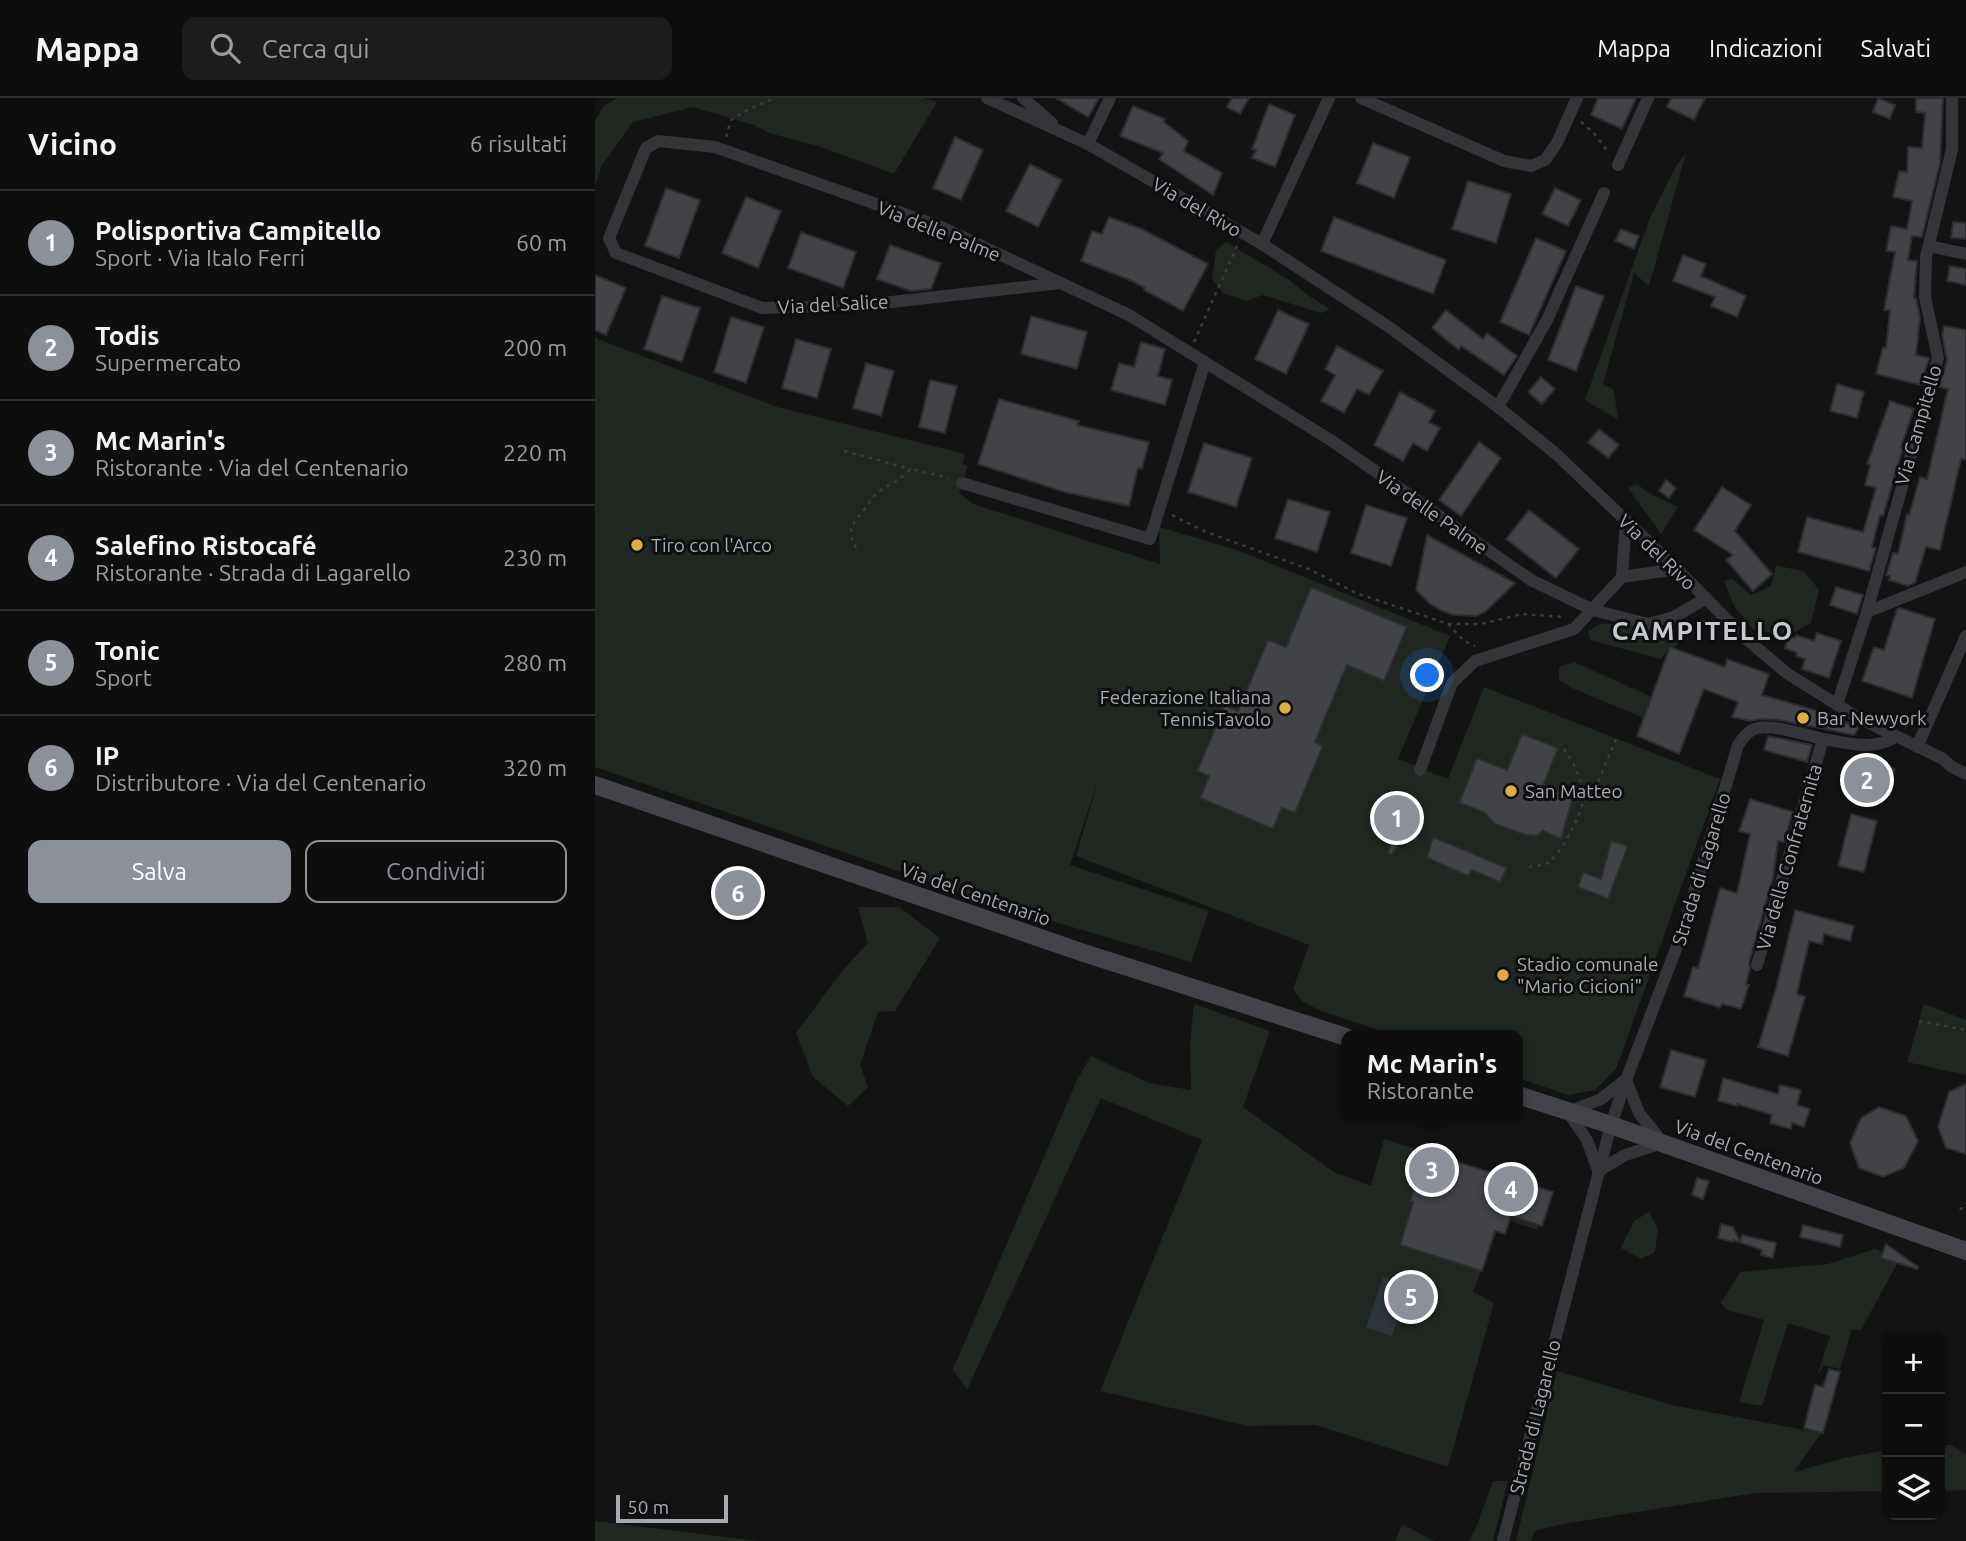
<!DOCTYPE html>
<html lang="it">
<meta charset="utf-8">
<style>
body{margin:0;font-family:Ubuntu,sans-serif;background:#1c1c1d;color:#f1f3f6}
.controls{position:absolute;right:21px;bottom:21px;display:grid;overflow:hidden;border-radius:14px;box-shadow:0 2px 5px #0004}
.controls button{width:63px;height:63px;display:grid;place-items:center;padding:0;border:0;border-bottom:2px solid #2e2e2f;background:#0e0e0f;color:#f1f3f6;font:35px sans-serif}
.scale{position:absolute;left:21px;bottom:18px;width:112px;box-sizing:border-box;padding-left:7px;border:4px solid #a6aab3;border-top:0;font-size:19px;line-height:24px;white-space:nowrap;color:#a6aab3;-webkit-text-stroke:5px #0e0e0f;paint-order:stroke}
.you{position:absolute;left:833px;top:578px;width:24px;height:24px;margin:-18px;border:5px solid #fff;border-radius:50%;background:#1a73e8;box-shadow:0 0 0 10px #1a73e833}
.badge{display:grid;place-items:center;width:46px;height:46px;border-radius:50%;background:#8c9099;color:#fff;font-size:23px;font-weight:700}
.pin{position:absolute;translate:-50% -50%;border:4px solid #fff;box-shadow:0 2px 7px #0006}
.popup{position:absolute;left:746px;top:932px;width:182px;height:91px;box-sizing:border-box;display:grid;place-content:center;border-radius:14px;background:#0e0e0f;filter:drop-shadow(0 2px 5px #0005);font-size:23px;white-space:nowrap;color:#9b9c9e}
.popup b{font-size:26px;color:#f1f3f6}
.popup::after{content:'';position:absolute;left:50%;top:100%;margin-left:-14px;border:14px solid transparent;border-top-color:#0e0e0f}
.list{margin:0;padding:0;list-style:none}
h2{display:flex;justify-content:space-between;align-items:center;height:91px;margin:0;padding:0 28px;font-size:30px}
h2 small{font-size:23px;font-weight:400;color:#9b9c9e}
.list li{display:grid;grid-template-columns:46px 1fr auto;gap:21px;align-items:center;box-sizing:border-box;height:105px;padding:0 28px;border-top:2px solid #2e2e2f}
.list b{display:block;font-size:26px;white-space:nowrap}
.list p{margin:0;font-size:23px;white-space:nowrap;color:#9b9c9e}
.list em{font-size:23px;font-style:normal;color:#9b9c9e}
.actions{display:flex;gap:14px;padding:21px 28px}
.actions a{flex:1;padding:16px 0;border:2px solid #8c9099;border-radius:14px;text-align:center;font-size:24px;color:#8c9099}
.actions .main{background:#8c9099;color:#fff}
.icon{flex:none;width:38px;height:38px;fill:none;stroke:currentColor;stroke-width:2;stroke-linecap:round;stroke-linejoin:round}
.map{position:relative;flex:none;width:1371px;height:1443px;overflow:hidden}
header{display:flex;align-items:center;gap:42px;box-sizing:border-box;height:98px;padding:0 35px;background:#0e0e0f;border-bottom:2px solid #2e2e2f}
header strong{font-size:33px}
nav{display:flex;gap:38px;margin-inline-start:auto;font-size:24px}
.search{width:490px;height:63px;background:#1c1c1d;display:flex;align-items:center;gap:18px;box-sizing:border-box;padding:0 24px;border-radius:14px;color:#9b9c9e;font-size:26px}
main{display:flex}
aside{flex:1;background:#0e0e0f}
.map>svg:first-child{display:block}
</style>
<header>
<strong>Mappa</strong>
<div class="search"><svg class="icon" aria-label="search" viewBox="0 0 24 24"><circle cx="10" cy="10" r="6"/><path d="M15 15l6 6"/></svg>Cerca qui</div>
<nav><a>Mappa</a><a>Indicazioni</a><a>Salvati</a></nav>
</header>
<main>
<aside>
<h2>Vicino<small>6 risultati</small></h2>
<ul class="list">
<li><span class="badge">1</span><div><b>Polisportiva Campitello</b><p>Sport · Via Italo Ferri</p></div><em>60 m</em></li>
<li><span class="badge">2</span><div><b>Todis</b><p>Supermercato</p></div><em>200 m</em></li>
<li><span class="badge">3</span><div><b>Mc Marin's</b><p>Ristorante · Via del Centenario</p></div><em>220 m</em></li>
<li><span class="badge">4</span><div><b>Salefino Ristocafé</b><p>Ristorante · Strada di Lagarello</p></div><em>230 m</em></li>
<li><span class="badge">5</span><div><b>Tonic</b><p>Sport</p></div><em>280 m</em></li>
<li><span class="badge">6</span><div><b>IP</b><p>Distributore · Via del Centenario</p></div><em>320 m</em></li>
</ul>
<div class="actions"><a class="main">Salva</a><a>Condividi</a></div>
</aside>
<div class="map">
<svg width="1371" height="1443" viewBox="0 0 1371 1443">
<rect width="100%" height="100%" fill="#131314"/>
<!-- green -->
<g fill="#202720">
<path d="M22,0H328L342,4L299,76L226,49L174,35L159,27L98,9L38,24L7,67L0,88V22L9,8Z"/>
<path d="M1091,55L1054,188L1039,175L1008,286L1019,292L1023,322L990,302L1054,122L1081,68Z"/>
<path d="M631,144L693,181L714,198L735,211L726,215L668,197L651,203L628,195L617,181L621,152Z"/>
<path d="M0,240L182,309L370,356L368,366L373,368L364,395L378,406L565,466L564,429L642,452L855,538L803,661L853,681L889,589L1125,681L1021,971L1000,992L973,997L923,980V937H798L724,912L707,903L698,891L714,847L481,758L504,680L475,767L614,813L596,864L402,807L0,669Z"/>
<path d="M1042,386L1054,395L1083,409L1066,436L1033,390Z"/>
<path d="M1181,467L1210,474L1224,492L1216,525L1194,537L1159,532L1139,508L1129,483L1137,481L1156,497L1176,488Z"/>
<path d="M1005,526H1027L1076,537L1083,548L1075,549L1066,561L995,542L993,533Z"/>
<path d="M979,564L1057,599L1049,620L977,590L964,582V569Z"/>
<path d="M263,809H304L345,840L300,913L283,914L265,967L273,989L253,1008L218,979L201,935L247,873L273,845Z"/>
<path d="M599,906L675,933L648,1009L739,1074L776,1088L789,1041L956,1095L942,1132L907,1120L878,1194L899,1205L853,1369L721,1327L653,1328L505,1293L607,1042L506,1000L372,1292L358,1271L482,982L496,958L554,985L596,992L595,945Z"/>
<path d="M1329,906L1371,922V977L1312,964Z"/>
<path d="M1054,1114L1063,1132L1060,1154L1046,1161L1026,1150L1039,1123Z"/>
<path d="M1280,1151L1304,1162L1266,1232L1257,1231L1245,1271L1229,1267L1222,1278L1235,1238L1193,1225L1167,1308L1144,1304L1169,1222L1132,1212L1126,1205L1145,1174L1233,1166Z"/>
<path d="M962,1273L1077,1307L1226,1335L1199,1374L1253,1359L1292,1352V1393L1160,1395L968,1426L940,1433L936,1443H921Z"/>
<path d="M1356,1347L1371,1356V1392L1345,1393V1348Z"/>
<path d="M898,1383H913L898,1443H874L882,1427Z"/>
<path d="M0,1423L163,1443H0Z"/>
<path d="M807,1426L839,1443H800Z"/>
</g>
<!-- water -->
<path fill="#2d353c" d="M788,1179L814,1188L797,1238L771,1230Z"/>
<!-- building -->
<g fill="#424347" stroke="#2d2d30" stroke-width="2">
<path d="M461,0H504L493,19Z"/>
<path d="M637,0H654L645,16L632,9Z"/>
<path d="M1003,0H1041L1027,31L996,17Z"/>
<path d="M1076,0H1110L1099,22L1072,9Z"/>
<path d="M1283,0L1300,7L1295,21L1278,14Z"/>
<path d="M1321,0H1348L1345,65L1327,139L1317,138L1313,162L1322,163L1319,200H1321L1325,219L1321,257L1334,260L1326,287L1281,276L1288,249L1291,250L1295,212H1289L1300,154L1291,153L1296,128L1312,131L1317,103L1298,99L1304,73L1312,74L1313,49L1327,50L1330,15L1321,14Z"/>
<path d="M674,6L700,17L680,69L657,60L661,52L657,51Z"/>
<path d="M538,8L570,21L569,24L593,43L589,53L627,75L618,97L564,61L568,55L525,38Z"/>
<path d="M360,39L388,52L366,102L338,90Z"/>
<path d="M778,45L815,59L799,100L762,85Z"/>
<path d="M435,66L467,82L443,129L411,113Z"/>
<path d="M873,83L916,96L901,145L857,131Z"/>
<path d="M71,90L105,102L84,160L50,148Z"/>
<path d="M960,90L986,102L973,128L947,116Z"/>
<path d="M151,99L186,113L163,170L127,155Z"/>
<path d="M514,119L547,131L613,166L588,213L549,192L550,190L535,182L486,163L497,133L507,136Z"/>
<path d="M739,119L851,162L838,196L726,153Z"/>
<path d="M1358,124L1371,125V141L1356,140Z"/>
<path d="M1026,131L1044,138L1039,151L1020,143Z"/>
<path d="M206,134L261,154L248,190L193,170Z"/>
<path d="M941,140L971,153L934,237L905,224Z"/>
<path d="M295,147L346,165L336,191L316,193L282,181Z"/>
<path d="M1088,157L1111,166L1106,178L1151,198L1142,219L1116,208L1120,199L1078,183Z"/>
<path d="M1355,168L1371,171V187L1352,183Z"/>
<path d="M0,177L31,190L11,237L0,232Z"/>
<path d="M981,188L1009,198L981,273L953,262Z"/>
<path d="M67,198L105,210L87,264L49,251Z"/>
<path d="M683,212L714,226L691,276L660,261Z"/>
<path d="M851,212L888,241L892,235L922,258L909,277L866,248L864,252L837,230Z"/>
<path d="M436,218L492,234L482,271L426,256Z"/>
<path d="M136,219L169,229L151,285L119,274Z"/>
<path d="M1349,228L1371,232V361H1366L1345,452L1331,449L1320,485L1313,488L1294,482L1295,478L1291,477L1298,455L1303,456L1312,416L1314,417L1325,379L1332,381L1353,291L1344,289L1352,262L1347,237Z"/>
<path d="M201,241L236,251L222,300L187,290Z"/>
<path d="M546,244L570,251L563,278L577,282L570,307L516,292L524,265L539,269Z"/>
<path d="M742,248L788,273L774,297L762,291L749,315L726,303L740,277L730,271Z"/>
<path d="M271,265L299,273L286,318L258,310Z"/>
<path d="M946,279L960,291L947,306L933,294Z"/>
<path d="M335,282L362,288L350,335L324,329Z"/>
<path d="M1242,286L1269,294L1262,320L1235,313Z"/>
<path d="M805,294L840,313L834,324L845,330L832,353L818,345L808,363L779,347Z"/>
<path d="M404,301L484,323L482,327L554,344L547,371L543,370L534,408L469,394L383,366Z"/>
<path d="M1295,303L1319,311L1306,349L1308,350L1288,418L1285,417L1277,449L1281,450L1274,473L1203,454L1212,419L1268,434L1281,390L1270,387L1275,367L1272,366Z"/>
<path d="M1004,331L1024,347L1013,360L993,344Z"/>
<path d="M884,344L906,360L866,418L844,402Z"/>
<path d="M609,345L657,360L641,409L593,394Z"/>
<path d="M1071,382L1081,390L1074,400L1064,393Z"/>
<path d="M1127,389L1156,407L1140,433L1177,476L1158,493L1131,462L1138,457L1099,432Z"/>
<path d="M693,401L735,414L722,454L680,440Z"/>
<path d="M771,407L812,420L796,468L756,455Z"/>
<path d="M934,412L984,451L961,480L911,441Z"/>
<path d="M832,437L920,485L890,514L881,518L858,517L845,512L834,505L821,492Z"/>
<path d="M716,489L812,529L789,583L752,567L720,644L728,648L700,715L687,710L678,731L605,700L614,678L602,673L630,607L643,613L673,542L691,549Z"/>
<path d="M1241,489L1268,497L1262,516L1235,507Z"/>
<path d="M1305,510L1340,521L1317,600L1267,583L1279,549L1289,552L1302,511Z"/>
<path d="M1222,535L1246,543L1234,580L1207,571L1210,561L1201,558L1202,555L1190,550L1194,538L1200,540L1201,537L1219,543Z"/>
<path d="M1075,549L1130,569L1132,561L1174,576L1167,597L1230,615L1264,630L1259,637L1184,622L1166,621L1155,623L1137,619L1143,604L1109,591L1084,656L1042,638Z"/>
<path d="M927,636L963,650L948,688L978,699L966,741L948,733L942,738L931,737L900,726L889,714L864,705L882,660L912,672Z"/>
<path d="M1173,638L1217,647L1212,664L1169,652Z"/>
<path d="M1276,662L1300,671L1290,700L1265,691Z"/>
<path d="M1155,701L1198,714L1189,744L1183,743L1178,780L1154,865L1155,871L1151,886L1154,887L1146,911L1127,906L1125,910L1089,898L1098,869L1103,870L1125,790L1142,795L1155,736L1144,733Z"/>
<path d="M806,714L819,721L813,730L823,735L820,743L808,739L797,757L793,755L799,735L788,731L793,720L802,725Z"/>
<path d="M1256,716L1282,723L1269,774L1243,768Z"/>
<path d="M838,739L912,770L905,784L877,772L873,778L832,760Z"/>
<path d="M1016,743L1033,748L1013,801L983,789L988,774L1006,781Z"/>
<path d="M1200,812L1259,828L1255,843L1229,836L1227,846L1214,843L1202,896L1210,899L1193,958L1163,949L1181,890Z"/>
<path d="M1076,952L1111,962L1100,999L1065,989Z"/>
<path d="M1128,980L1183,996L1185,987L1206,992L1202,1007L1215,1011L1209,1029L1197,1025L1196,1031L1175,1025L1177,1017L1142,1006V1008L1123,1003Z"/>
<path d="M1371,986V1056L1351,1050L1343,1029L1354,994Z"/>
<path d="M1284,1009L1311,1018L1323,1043L1309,1070L1288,1079L1264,1070L1255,1045L1266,1020Z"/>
<path d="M831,1054L958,1094L947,1128L916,1118L910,1136L900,1133L887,1173L805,1147L818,1104L815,1103L821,1085L817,1083L821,1071L825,1072Z"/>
<path d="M1102,1080L1114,1083L1108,1101L1097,1097Z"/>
<path d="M1126,1126L1138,1129L1145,1143L1147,1137L1181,1145L1178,1160L1166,1157L1167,1152L1138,1142V1144L1123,1140Z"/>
<path d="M1208,1127L1248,1137L1245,1149L1205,1139Z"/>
<path d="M1291,1146L1323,1169L1322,1171L1286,1160Z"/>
<path d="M1234,1271L1245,1274L1228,1335L1209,1330L1220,1287L1228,1289Z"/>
</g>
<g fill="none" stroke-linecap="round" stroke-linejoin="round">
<!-- path -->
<g stroke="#3a3c40" stroke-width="2.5" stroke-dasharray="3.5 5" stroke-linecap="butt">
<path d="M986,24L999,35L1014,55"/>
<path d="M131,39L136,22L150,13L180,0"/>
<path d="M599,244L642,148"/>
<path d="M249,353L316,371"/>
<path d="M577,417L611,434L716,472L761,495L853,526H886L927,516L968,519"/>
<path d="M261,450L257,442L256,429L282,394L303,382L316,371L354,380"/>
<path d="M853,526L868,542L880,548"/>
<path d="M988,702L998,697L1021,641"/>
<path d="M934,769C939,768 946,768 951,766C964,760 988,715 988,701C988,680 977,661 965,646"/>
<path d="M1324,923L1371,932"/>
<path d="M1365,1112L1371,1105"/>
</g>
<!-- street -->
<g stroke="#343539" stroke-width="12">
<path d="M392,0L493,46L667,146L794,229L903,309L960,355L1082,471L1150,540L1193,576L1262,619L1348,661L1357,669L1371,676"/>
<path d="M428,0L457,25"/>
<path d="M766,0L909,63L936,68L950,62L962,45L982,0"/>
<path d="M493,46L515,0"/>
<path d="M1023,67L1053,0"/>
<path d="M667,146L734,0"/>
<path d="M1334,148L1371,156"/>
<path d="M465,185L270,207L167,210L21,155L14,140L51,50L63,43L120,49L346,129L534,217L737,343L936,482L998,512L1053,526L1079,519L1110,501"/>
<path d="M903,309L952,222L1009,95"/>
<path d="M367,385L555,441L610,264"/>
<path d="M1027,479L1082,471"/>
<path d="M1272,514L1371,474"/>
<path d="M1242,607L1271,517L1343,260L1330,199L1331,159L1357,51V0"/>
<path d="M1322,649L1371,538"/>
<path d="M825,672L857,585L880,563L979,531L1027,479L1031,423"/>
<path d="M1162,867L1228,641C1252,645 1279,653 1300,639"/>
<path d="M1003,1072L992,1042L973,1014L1006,1001L1030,982"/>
<path d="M1003,1073L1030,1057L1068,1045L1044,1015L1031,982"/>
<path d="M908,1443L1016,1027L1031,982L1087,835L1143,647C1147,641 1152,634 1159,631C1175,625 1211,637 1228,641"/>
</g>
<!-- secondary -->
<g stroke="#424449" stroke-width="18">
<path d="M0,687L489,855L751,939"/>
<path d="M923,997L1016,1027L1371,1153"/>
</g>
</g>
<!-- markers -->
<g fill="#e0ae3f" stroke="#0e0e0f" stroke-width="2.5">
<circle cx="42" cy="447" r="7"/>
<circle cx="690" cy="610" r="7"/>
<circle cx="1208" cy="620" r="7"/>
<circle cx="916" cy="693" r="7"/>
<circle cx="908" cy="877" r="7"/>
</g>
<g text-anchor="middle" stroke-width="6" stroke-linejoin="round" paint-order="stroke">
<!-- street labels -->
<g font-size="19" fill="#a6aab3" stroke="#0e0e0f">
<text transform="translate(602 109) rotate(30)" y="7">Via del Rivo</text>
<text transform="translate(344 133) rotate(22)" y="7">Via delle Palme</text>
<text transform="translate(238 206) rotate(-3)" y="7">Via del Salice</text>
<text transform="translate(1323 327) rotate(-74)" y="7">Via Campitello</text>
<text transform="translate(837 414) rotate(35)" y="7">Via delle Palme</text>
<text transform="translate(1062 454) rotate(44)" y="7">Via del Rivo</text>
<text transform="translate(1194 759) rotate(-74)" y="7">Via della Confraternita</text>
<text transform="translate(1106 771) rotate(-73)" y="7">Strada di Lagarello</text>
<text transform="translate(381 796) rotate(19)" y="7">Via del Centenario</text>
<text transform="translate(1154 1054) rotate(20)" y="7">Via del Centenario</text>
<text transform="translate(940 1319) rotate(-76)" y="7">Strada di Lagarello</text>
</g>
<!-- poi labels -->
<g font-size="19" fill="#a6aab3" stroke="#0e0e0f" text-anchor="start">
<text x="56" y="454">Tiro con l'Arco</text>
<text x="676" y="606" text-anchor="end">Federazione Italiana<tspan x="676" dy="22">TennisTavolo</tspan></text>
<text x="1222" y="627">Bar Newyork</text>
<text x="930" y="700">San Matteo</text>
<text x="922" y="873">Stadio comunale<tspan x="922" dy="22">"Mario Cicioni"</tspan></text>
</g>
<!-- district labels -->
<g font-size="26" font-weight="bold" letter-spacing="2" fill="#c6c9d0" stroke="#0e0e0f">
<text x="1108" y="542">CAMPITELLO</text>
</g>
</g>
</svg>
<div class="controls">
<button>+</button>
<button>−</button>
<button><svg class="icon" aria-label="layers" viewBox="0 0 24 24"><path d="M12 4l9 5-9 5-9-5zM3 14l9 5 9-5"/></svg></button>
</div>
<div class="scale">50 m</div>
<div class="you"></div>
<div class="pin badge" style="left:802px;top:720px">1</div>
<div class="pin badge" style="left:1272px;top:682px">2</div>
<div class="pin badge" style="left:837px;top:1072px">3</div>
<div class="popup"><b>Mc Marin's</b>Ristorante</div>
<div class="pin badge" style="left:916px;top:1091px">4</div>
<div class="pin badge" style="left:816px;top:1199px">5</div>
<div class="pin badge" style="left:143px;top:795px">6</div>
</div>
</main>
